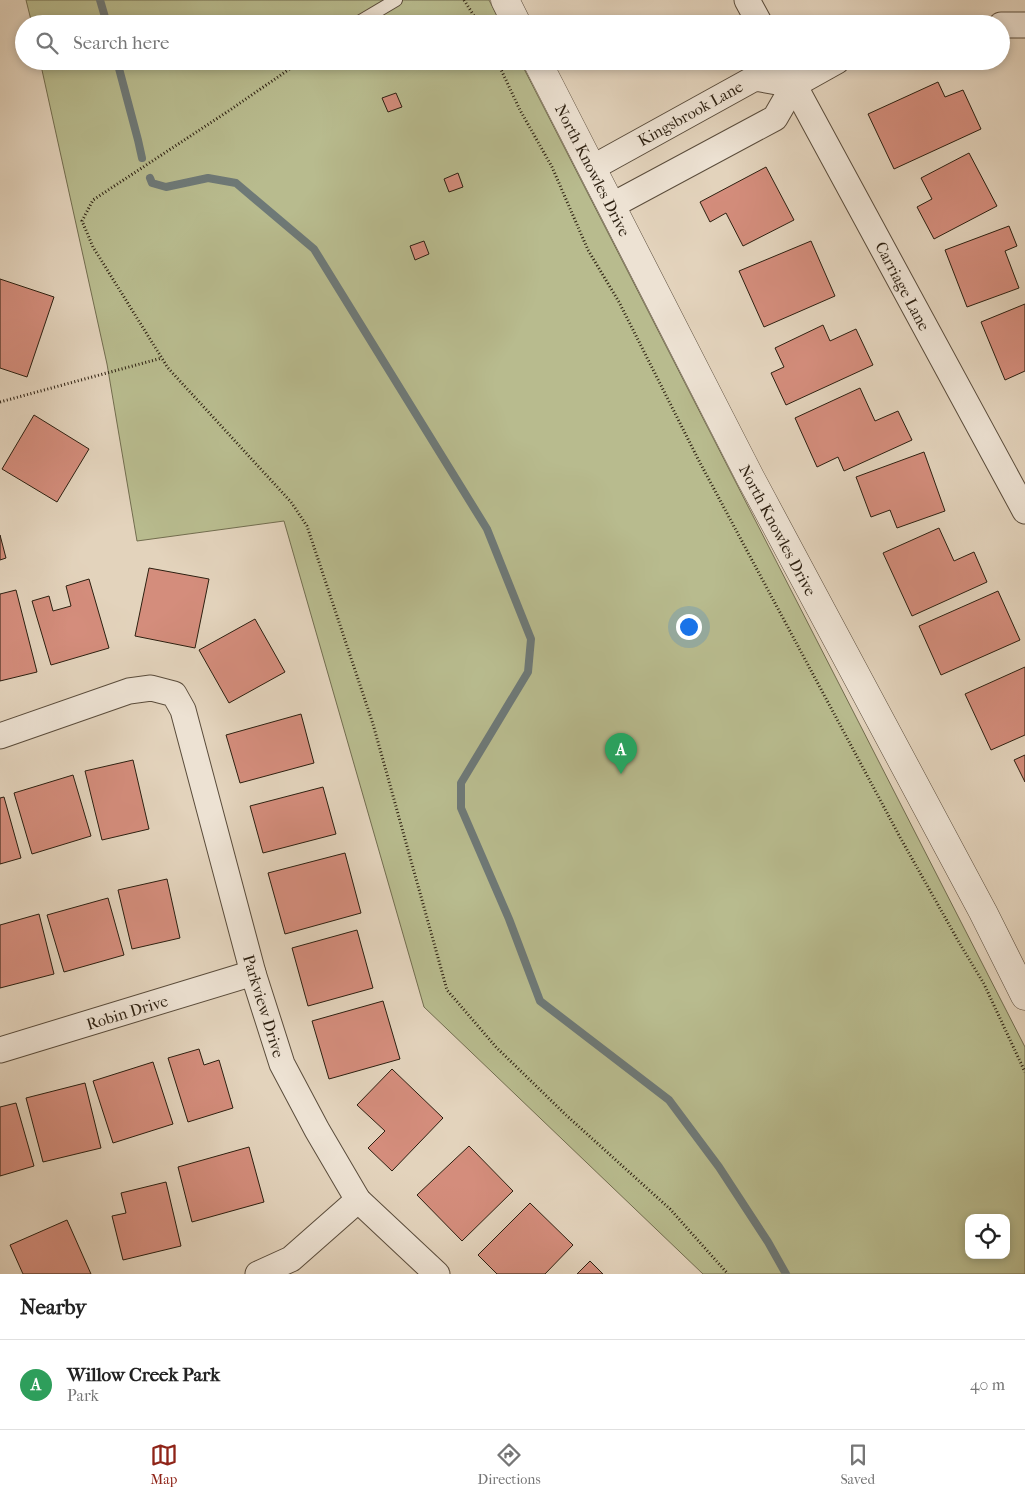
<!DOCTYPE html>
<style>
body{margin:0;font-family:"IM FELL French Canon",serif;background:#f2f2f2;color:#222}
.controls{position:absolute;right:15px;bottom:15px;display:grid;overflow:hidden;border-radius:10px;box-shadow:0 2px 8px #0003}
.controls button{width:45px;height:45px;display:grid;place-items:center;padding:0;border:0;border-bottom:1px solid #e0e0e0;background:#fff;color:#222;font:25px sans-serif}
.you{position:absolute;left:688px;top:626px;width:18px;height:18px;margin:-12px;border:4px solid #fff;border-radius:50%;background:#1a73e8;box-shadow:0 0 0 8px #1a73e833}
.badge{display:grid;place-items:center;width:32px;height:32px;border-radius:50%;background:#8f2418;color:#fff;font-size:16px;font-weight:700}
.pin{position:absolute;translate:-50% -41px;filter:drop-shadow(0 1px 2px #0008)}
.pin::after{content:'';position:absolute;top:26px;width:18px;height:15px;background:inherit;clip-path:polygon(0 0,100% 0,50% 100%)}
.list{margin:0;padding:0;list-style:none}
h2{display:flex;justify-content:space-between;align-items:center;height:65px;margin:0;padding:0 20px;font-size:21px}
h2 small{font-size:16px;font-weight:400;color:#767676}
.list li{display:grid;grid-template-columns:32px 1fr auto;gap:15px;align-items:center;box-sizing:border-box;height:90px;padding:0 20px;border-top:1px solid #e0e0e0}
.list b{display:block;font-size:19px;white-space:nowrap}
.list p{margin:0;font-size:16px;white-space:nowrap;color:#767676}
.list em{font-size:16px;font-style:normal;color:#767676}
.icon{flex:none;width:28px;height:28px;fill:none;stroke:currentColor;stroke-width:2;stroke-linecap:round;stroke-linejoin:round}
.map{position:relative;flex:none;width:1025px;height:1274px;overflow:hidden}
.search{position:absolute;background:#fff;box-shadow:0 2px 8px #0003;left:15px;right:15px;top:15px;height:55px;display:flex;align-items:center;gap:12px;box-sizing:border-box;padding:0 18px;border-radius:28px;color:#767676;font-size:19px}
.sheet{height:155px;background:#fff}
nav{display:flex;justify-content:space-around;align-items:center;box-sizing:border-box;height:70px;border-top:1px solid #e0e0e0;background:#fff;font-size:14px;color:#767676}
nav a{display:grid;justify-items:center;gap:2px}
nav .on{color:#8f2418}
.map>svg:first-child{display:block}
</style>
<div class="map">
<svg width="1025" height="1274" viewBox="0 0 1025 1274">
<rect width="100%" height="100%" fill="#e3d3bc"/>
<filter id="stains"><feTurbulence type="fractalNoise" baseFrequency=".004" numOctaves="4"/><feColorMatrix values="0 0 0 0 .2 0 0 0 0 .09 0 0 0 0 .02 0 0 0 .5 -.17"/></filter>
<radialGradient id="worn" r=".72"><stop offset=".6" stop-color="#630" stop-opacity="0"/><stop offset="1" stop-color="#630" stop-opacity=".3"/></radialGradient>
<!-- green -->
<g fill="#b8bb8e" stroke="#726d4f" fill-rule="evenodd">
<path d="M26,0H489L501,24H32Z"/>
<path d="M40,61H520L1025,1047V1274H703L424,1007L284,521L137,541L107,364ZM969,1218H1006V1255H969Z"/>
</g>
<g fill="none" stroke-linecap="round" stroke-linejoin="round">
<!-- stream -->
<g stroke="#6e7977" stroke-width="8">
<path d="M100,0L107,24"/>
<path d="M117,61L138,140L142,158"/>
<path d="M150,178L152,183L166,187L208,178L236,183L314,249L487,529L531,639L528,672L461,783V808L509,919L540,1001L669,1100L719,1167L768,1242L786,1274"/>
</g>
</g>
<!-- building -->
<g fill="#d48d7c" stroke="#2c1f10">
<path d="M938,82L945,97L963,90L981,129L894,169L868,114Z"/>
<path d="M396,93L402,107L388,112L382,98Z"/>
<path d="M969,153L997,206L934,239L917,207L932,199L921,178Z"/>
<path d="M766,167L794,220L743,246L726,213L710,222L700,202Z"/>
<path d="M458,173L463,187L449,192L444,179Z"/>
<path d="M1009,226L1017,246L1005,251L1019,288L967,307L945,250Z"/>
<path d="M424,241L429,254L415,260L410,246Z"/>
<path d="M811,241L835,296L764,327L739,271Z"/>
<path d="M0,279L54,297L27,377L0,368Z"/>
<path d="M1025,304V371L1005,380L981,322Z"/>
<path d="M823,325L830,341L856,329L873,365L786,405L771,373L784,367L775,348Z"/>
<path d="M860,388L875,421L898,411L912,440L844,471L838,457L817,467L795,418Z"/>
<path d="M34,415L89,449L57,502L2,469Z"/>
<path d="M924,452L945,511L897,528L890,510L871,517L856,477Z"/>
<path d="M939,528L954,561L974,552L987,582L912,616L883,553Z"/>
<path d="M0,535L6,558L0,560Z"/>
<path d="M149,568L209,579L195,648L135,636Z"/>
<path d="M89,579L109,648L51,665L32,601L49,596L53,611L71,606L66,586Z"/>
<path d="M16,590L37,672L0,681V594Z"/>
<path d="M998,591L1020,640L941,675L919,626Z"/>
<path d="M255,619L285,672L229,703L199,650Z"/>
<path d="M1025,667V735L991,750L965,694Z"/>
<path d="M301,714L314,763L240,783L226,735Z"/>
<path d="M1025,755V782L1014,760Z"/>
<path d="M133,760L149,829L102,840L85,771Z"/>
<path d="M73,775L91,836L32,854L14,793Z"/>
<path d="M323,787L336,834L263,853L250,806Z"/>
<path d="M4,797L21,858L0,864V798Z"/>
<path d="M345,853L361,913L285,934L268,873Z"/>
<path d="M167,879L180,938L132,949L118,890Z"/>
<path d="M108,898L124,955L64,972L47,915Z"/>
<path d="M39,914L54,974L0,988V925Z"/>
<path d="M357,930L373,988L308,1006L292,948Z"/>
<path d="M383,1001L400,1059L329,1079L312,1021Z"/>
<path d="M199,1049L204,1065L219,1060L233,1108L188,1122L168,1058Z"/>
<path d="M153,1062L173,1124L113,1143L93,1081Z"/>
<path d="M392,1069L443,1118L392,1171L368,1148L385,1131L357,1105Z"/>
<path d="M85,1083L101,1148L43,1162L26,1098Z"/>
<path d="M16,1103L34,1166L0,1176V1107Z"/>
<path d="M469,1146L513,1191L462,1241L417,1195Z"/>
<path d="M249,1147L264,1202L192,1222L178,1167Z"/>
<path d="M166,1182L181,1246L123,1260L112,1216L126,1213L121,1193Z"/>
<path d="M530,1203L573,1245L545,1274H497L478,1255Z"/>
<path d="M67,1220L91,1274H23L10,1245Z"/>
<path d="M590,1261L603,1274H577Z"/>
</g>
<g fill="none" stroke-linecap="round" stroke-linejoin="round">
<!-- service casing -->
<g stroke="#5a4c3b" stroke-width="14">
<path id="service" d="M359,22L396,0"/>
</g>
<!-- minor casing -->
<g stroke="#5a4c3b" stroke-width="27">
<g id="minor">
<path d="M747,0L760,24"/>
<path d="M1001,25H1025"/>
<path d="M781,61L1025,511"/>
<path d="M592,168L755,78L794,85"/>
<path d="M611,206L775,118L794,85L837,61"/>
<path d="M0,736L129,691L151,688L174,694L183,710L253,973L282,1064L317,1130L358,1200L437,1274"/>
<path d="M0,1050L253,973"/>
<path d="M258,1274L291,1259L358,1200"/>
</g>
</g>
<!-- tertiary casing -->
<g stroke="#5a4c3b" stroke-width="29">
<g id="tertiary">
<path d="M505,0L517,24"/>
<path d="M537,61L750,477L983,912L1025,996"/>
</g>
</g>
<!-- path -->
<g stroke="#2c1f10" stroke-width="3" stroke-dasharray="1 2.5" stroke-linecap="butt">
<path d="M464,0L479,24"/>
<path d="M301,61L230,110L93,200L82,221L93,247L168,368L291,502L307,526L373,724L447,990L496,1047L566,1115L670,1209L728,1274"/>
<path d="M497,61L520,110L552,167L588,250L619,302L698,459L901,839L960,944L984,984L1025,1072"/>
<path d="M0,402L162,358"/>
</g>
<!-- service -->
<use href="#service" stroke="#ede2d3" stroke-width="12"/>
<!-- minor -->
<use href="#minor" stroke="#ede2d3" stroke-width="25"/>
<!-- tertiary -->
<use href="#tertiary" stroke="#ede2d3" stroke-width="28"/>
</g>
<g text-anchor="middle" stroke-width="4" stroke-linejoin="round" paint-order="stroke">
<!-- street labels -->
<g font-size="16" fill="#2c1f10" stroke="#ede2d3">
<text transform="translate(690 113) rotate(-29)" y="6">Kingsbrook Lane</text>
<text transform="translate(593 170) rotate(63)" y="6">North Knowles Drive</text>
<text transform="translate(903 286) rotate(62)" y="6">Carriage Lane</text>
<text transform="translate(778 530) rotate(62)" y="6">North Knowles Drive</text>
<text transform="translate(264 1006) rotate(73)" y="6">Parkview Drive</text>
<text transform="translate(127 1012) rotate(-17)" y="6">Robin Drive</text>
</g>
</g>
<rect width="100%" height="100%" filter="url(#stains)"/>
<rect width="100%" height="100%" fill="url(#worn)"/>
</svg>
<div class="controls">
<button><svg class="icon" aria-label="locate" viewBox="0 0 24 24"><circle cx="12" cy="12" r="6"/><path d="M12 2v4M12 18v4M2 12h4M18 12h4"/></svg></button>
</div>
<div class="you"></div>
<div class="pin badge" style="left:621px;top:774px;background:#2e9e5b">A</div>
<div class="search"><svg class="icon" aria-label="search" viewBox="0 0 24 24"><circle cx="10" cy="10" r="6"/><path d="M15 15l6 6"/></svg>Search here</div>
</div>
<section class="sheet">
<h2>Nearby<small></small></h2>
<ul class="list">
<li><span class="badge" style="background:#2e9e5b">A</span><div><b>Willow Creek Park</b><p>Park</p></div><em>40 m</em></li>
</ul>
</section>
<nav>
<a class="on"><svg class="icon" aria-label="map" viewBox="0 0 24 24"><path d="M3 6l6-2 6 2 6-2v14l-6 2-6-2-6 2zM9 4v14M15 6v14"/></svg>Map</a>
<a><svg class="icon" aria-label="directions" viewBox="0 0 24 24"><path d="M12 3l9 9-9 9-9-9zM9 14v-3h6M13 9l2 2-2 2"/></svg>Directions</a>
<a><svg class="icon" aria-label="saved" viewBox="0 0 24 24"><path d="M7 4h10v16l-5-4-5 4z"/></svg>Saved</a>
</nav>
